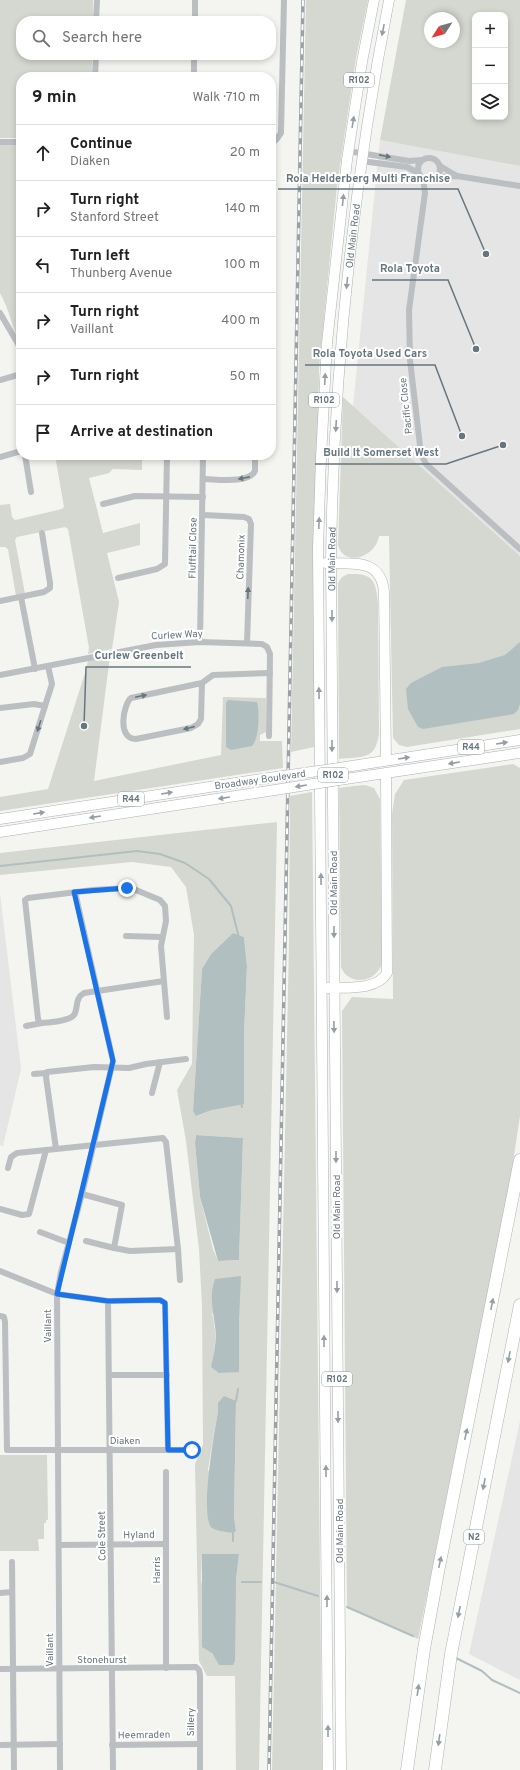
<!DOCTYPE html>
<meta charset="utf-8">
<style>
body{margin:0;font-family:Overpass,sans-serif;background:#f6f6f6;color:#202124}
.controls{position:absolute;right:12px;top:12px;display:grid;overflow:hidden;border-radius:8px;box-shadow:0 2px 6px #0003}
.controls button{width:36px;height:36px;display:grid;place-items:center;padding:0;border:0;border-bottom:1px solid #e0e0e0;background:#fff;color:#202124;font:20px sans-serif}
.compass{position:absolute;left:424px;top:12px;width:36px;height:36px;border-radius:50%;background:#fff;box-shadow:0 2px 6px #0003;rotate:234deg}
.stop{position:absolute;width:12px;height:12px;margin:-9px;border:3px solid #1a73e8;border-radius:50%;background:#fff}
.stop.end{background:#1a73e8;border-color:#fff;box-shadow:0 1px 4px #0008}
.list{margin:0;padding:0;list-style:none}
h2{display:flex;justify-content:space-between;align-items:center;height:52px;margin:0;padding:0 16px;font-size:17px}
h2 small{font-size:13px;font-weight:400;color:#757577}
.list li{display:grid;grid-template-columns:26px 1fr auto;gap:12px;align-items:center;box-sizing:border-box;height:56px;padding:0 16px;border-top:1px solid #e0e0e0}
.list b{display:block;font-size:15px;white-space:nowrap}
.list p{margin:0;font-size:13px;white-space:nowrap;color:#757577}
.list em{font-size:13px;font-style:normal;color:#757577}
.icon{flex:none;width:22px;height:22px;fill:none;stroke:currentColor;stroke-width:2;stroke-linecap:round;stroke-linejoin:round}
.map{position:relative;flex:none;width:520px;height:1770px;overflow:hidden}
.search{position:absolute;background:#fff;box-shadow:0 2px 6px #0003;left:16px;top:16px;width:260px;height:44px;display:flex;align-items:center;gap:10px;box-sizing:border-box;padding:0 14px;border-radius:16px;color:#757577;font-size:15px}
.panel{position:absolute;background:#fff;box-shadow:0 2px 6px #0003;left:16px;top:72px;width:260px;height:388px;border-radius:16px}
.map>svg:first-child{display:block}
</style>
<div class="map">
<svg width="520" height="1770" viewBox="0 0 520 1770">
<rect width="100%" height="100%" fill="#f4f4f0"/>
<!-- built -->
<g fill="#e4e5e4">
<path d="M380,140L520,166V556L353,406Z"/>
<path d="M0,893L21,1069L3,1146L0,1145Z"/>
<path d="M520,1421V1680L469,1654Z"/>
</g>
<!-- green -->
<g fill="#d4d8d0" fill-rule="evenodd">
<path d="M0,0H93V21H21V55H92V77H21V138H0Z"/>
<path d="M306,0H368L356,58L337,186L319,369L314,747L291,752Z"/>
<path d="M406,0H520V166L380,140ZM475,15H505V117H475ZM430,18H454V42H430Z"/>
<path d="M0,144L19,145L17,256L21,268V343C11,328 10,310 0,293Z"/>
<path d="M343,397L520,556V729L407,747L399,745L393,738L389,536H379C376,557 344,568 338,545Z"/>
<path d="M55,455H84L85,459L97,455H142V470L113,469L109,473L89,478L103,533L140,523V545L107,553L119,602L112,649L88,654L89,648L68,529L65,527L17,537L15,540L25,594L16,596L8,549L5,547H0V505L10,504L12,517L15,520L62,509L64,507Z"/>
<path d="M348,574C373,573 376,580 378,604L379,734C375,761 362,756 339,759L338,583L342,577Z"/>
<path d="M110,656L94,781L221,755L223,697L266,698V732L260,735V741H282L283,768L0,811V797L48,789L86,670L88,661Z"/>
<path d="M513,764L520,768V1116L510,1182L418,1639L347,1607L342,1011L352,997L393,999L392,814L395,794L404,780Z"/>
<path d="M354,786L365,785L374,788L380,799L382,954C382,958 382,963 381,966C373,984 348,985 341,967L339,788Z"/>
<path d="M312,792L322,1770H272L289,942L290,796Z"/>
<path d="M277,822L259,1770H236L235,1676H207L199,1661L195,1464L203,1445L202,1305L199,1249L186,1141L177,1090L192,1064L194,935L186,887L171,867L132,862L0,875V853ZM233,933L244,937L247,966L244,1034L212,1110L197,1116L193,1111L202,969L211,954ZM196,1135L243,1138L239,1260L218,1261L213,1249L200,1197L195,1143ZM212,1313L239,1320L238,1351L212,1367C215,1348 217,1332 212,1313ZM236,1401L234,1517L236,1531L233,1533L230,1532L208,1469L218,1411V1403ZM239,1554L236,1580L219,1664L212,1653L201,1579L202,1555Z"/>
<path d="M0,1455H47L48,1520H46V1523H44V1539H38L39,1551H0Z"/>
</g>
<!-- water -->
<g fill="#b1bfc1">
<path d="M520,642V704L518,710L514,714L423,729L418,727L408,709L406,689L411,683L442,667L479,663L505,655Z"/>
<path d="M228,700L257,702C260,712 259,739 252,746L231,750L226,747V703Z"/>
<path d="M233,933L244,937L247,966L244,1034V1104L212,1110L196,1116L193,1111L202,969L211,954Z"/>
<path d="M196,1135L243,1138L239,1260L218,1261L200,1197L195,1143Z"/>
<path d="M241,1276L239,1320V1372L219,1373L211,1367C214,1354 217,1340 215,1326C213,1310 209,1295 215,1279Z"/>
<path d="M224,1396L236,1401L234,1517L236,1531L233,1533C227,1532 217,1531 212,1528C199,1517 215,1430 218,1411V1403Z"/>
<path d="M202,1554H239L236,1580L235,1661L233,1665H219L212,1653L202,1647Z"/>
</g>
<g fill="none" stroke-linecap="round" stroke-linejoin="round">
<!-- stream -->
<g stroke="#b1bfc1" stroke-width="2">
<path d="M0,866L137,851L160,854L185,863L209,879L231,906L239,938"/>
<path d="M241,1102L242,1107"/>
<path d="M236,1401L238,1389"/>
<path d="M233,1533V1541"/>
<path d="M242,1582H261"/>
<path d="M274,1582L318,1596"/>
<path d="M347,1607L413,1636"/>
<path d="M456,1658L482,1671L492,1680L520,1693"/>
</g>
<!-- primary casing -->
<g stroke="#adb2b4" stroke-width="11">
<g id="primary">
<path d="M326,563C353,564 381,558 384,592L386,760"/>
<path d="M339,768L520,740"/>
<path d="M339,780L520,753"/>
<path d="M0,819L262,779"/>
<path d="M0,832L262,792"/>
<path d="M328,988C347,987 376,991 387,973L386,774"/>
<path d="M328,1770L318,549L321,458L327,343L347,160L362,62L374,0"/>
<path id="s1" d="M341,1770L331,563C333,374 353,185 389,0"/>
</g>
</g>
<!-- highway casing -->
<g stroke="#afb3b5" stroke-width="13">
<g id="highway">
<path d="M407,1770L424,1649L438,1572L520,1160"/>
<path d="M435,1770L451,1654L520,1305"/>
</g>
</g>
<!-- street -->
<g stroke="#bbbfc2" stroke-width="6">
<path d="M96,21L97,0"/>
<path d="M195,21V0"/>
<path d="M95,77L96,55"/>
<path d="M194,77V55"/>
<path d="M0,142H21"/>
<path d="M271,144L276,140L281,133L284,0"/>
<path d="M348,151L409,161L422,160"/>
<circle cx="429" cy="169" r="11"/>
<path d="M361,161L407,167L418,173"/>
<path d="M440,166L457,176"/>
<path d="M437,177L457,176L520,186"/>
<path d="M423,178L425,193L409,310L410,360L421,454L426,464L520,549"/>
<path d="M0,313L21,349"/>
<path d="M0,380L21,374"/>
<path d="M25,455L31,492"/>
<path d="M0,457L21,451"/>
<path d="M203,479C216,479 249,484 255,471V455"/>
<path d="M103,504L135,496L203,497"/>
<path d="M203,515L244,517L249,519L251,524L247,643"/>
<path d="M118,578L157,569L165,564L167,455"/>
<path d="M21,597L35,669"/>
<path d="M0,601L44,592L50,588V583L42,533"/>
<path d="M200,642L203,455"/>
<path d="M0,675L156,645L200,642L262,644L267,647L270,654L269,736"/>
<path d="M202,683L201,719L198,724L191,728L136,739C116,739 124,703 131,698L202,683L213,675L270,673"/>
<path d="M45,706L52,684L48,666"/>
<path d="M0,708L34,704L45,706L30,754L23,758L0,762"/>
<path d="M126,936L161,937"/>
<path d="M164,981L84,993C74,999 79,1007 74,1015C70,1021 47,1023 40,1023L38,1019L25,900L28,898L93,890L127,888L136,890L160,900L165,906L166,921L161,946L167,1017"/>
<path d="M26,1026L42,1023"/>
<path d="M34,1074L46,1073"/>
<path d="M152,1093L160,1062"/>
<path d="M56,1149L46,1077L47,1072L94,1067L129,1068L146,1064L186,1059"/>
<path d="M8,1168L11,1157L17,1153L163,1138L166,1142L178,1249L130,1251L114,1248L122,1205L82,1194"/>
<path d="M0,1209L22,1215L29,1214L46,1150"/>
<path d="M40,1232L69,1243"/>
<path d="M86,1241L114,1248"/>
<path d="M178,1249L180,1280"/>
<path d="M0,1271L57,1294L108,1301L160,1300L165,1303L168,1450"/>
<path d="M108,1301L113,1770"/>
<path d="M0,1316L4,1317L5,1322L7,1450H192"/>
<path d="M109,1375H167"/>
<path d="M166,1472V1668"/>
<path d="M59,1545L166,1544"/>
<path d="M12,1562L14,1770"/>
<path d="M0,1593L12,1592"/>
<path d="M0,1669L196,1667L199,1670L200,1675V1770"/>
<path d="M0,1745L60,1744"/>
<path d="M112,1745L200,1744"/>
<path d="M60,1770L57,1294L61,1272L82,1194L113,1061L75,892"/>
</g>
<!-- primary -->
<use href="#primary" stroke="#fff" stroke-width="10"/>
<!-- highway -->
<use href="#highway" stroke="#fff" stroke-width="12"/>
<!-- rail casing -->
<g stroke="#9ba2a6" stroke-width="3.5">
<path id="rail" d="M269,1770L303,0"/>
</g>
<!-- rail -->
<use href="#rail" stroke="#fff" stroke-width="2" stroke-dasharray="6" stroke-linecap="butt"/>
<!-- primary-bridge casing -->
<g stroke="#adb2b4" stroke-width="11" stroke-linecap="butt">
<g id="primary-bridge">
<path d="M262,779L339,768"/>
<path d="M262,792L339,780"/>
</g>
</g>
<!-- primary-bridge -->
<use href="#primary-bridge" stroke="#fff" stroke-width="10"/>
</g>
<!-- one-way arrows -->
<defs><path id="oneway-solid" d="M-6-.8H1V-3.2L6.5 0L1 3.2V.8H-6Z"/></defs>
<g fill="#949fa5">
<use href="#oneway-solid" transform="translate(383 30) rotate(101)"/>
<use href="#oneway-solid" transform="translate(353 122) rotate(-81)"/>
<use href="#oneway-solid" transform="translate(343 200) rotate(-84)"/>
<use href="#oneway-solid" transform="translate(347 283) rotate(96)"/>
<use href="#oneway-solid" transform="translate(325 379) rotate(-87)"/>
<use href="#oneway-solid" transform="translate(336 426) rotate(93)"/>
<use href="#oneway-solid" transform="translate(319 523) rotate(-88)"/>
<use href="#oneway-solid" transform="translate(332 616) rotate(90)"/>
<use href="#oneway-solid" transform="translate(319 693) rotate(-91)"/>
<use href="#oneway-solid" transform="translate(502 743) rotate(-9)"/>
<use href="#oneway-solid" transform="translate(332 746) rotate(90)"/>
<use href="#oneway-solid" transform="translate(404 758) rotate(-9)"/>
<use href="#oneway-solid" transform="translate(454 763) rotate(171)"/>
<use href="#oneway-solid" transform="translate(301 786) rotate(171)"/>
<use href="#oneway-solid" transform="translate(167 793) rotate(-9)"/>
<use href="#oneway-solid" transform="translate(224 798) rotate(171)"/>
<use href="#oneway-solid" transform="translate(39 813) rotate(-9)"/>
<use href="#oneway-solid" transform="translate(95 817) rotate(171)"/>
<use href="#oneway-solid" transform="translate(321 879) rotate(-91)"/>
<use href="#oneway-solid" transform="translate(334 932) rotate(90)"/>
<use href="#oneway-solid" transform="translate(334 1027) rotate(89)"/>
<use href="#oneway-solid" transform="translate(336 1157) rotate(90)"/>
<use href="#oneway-solid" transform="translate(337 1287) rotate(90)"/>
<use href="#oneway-solid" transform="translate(492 1304) rotate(-79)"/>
<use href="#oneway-solid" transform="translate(324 1341) rotate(-90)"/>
<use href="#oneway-solid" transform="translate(509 1357) rotate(101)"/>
<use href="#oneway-solid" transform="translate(338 1417) rotate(90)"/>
<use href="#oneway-solid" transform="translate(466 1434) rotate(-78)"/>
<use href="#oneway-solid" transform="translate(326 1471) rotate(-90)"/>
<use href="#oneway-solid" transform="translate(484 1484) rotate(101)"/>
<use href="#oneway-solid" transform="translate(440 1562) rotate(-78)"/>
<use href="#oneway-solid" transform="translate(327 1601) rotate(-90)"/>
<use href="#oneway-solid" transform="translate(459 1612) rotate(101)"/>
<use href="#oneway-solid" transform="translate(418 1690) rotate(-81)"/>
<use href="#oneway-solid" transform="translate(328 1731) rotate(-90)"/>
<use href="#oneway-solid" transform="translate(439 1740) rotate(98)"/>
</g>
<g fill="#66767e">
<use href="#oneway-solid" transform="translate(385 156) rotate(11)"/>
<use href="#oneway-solid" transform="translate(244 478) rotate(169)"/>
<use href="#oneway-solid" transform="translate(248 593) rotate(-88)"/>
<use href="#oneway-solid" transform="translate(141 696) rotate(-12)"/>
<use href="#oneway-solid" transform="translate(39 726) rotate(108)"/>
<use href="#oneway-solid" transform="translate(189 728) rotate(166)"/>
</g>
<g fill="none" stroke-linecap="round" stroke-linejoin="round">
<!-- route -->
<path stroke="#1a73e8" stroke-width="5" d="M127,888L74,892L113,1061L57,1294L108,1301L160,1300L165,1303L168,1450H192"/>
</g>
<g text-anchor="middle" stroke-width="4" stroke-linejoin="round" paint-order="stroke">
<!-- shield labels -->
<g fill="#fff" stroke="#949fa5" stroke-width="1">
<rect x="344" y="73" width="30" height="14" rx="3"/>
<rect x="309" y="393" width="30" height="14" rx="3"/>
<rect x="458" y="740" width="26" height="14" rx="3"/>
<rect x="318" y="768" width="30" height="14" rx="3"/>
<rect x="118" y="792" width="26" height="14" rx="3"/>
<rect x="322" y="1372" width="30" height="14" rx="3"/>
<rect x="464" y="1530" width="20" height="14" rx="3"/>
</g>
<g font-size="9" font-weight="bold" fill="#66767e">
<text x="359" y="83">R102</text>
<text x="324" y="403">R102</text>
<text x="471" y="750">R44</text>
<text x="333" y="778">R102</text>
<text x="131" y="802">R44</text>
<text x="337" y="1382">R102</text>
<text x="474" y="1540">N2</text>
</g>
<!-- street labels -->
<g font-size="10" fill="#66767e" stroke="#fff">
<text dy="4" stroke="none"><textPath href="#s1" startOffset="1535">Old Main Road</textPath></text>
<text transform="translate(405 406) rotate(-96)" y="4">Pacific Close</text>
<text transform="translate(192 548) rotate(-89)" y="4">Flufftail Close</text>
<text transform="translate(240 557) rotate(-88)" y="4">Chamonix</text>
<text dy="4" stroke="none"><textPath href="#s1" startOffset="1211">Old Main Road</textPath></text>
<text transform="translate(177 634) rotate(-3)" y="4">Curlew Way</text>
<text transform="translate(260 779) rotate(-8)" y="4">Broadway Boulevard</text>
<text transform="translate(333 883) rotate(-90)" y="4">Old Main Road</text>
<text transform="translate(336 1207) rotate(-90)" y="4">Old Main Road</text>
<text transform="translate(47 1326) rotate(-90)" y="4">Vaillant</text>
<text x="125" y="1444">Diaken</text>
<text transform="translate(339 1531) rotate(-90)" y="4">Old Main Road</text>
<text transform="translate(139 1534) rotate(-1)" y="4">Hyland</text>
<text transform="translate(101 1536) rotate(-91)" y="4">Cole Street</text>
<text transform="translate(156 1570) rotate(-90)" y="4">Harris</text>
<text transform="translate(49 1650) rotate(-90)" y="4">Vaillant</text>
<text x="102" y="1663">Stonehurst</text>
<text transform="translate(190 1722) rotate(-90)" y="4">Sillery</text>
<text transform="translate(144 1734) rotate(-1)" y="4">Heemraden</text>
</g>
</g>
<!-- callouts -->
<path fill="none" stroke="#66767e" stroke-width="1.5" d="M486 254L458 189H278M476 349L448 280H372M462 436L435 365H305M503 445L446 464H315M84 726L86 667H191"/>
<g fill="#66767e" stroke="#fff" stroke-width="1.5">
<circle cx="486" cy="254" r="4"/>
<circle cx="476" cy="349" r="4"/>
<circle cx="462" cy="436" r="4"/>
<circle cx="503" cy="445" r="4"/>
<circle cx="84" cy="726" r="4"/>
</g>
<g font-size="11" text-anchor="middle" font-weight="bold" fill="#66767e" stroke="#fff" stroke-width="4" stroke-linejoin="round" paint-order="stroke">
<text x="368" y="182">Rola Helderberg Multi Franchise</text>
<text x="410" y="272">Rola Toyota</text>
<text x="370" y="357">Rola Toyota Used Cars</text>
<text x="381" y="456">Build It Somerset West</text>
<text x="139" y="659">Curlew Greenbelt</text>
</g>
</svg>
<div class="controls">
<button>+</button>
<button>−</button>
<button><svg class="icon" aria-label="layers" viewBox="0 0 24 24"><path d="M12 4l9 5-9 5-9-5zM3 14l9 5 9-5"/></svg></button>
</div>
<svg class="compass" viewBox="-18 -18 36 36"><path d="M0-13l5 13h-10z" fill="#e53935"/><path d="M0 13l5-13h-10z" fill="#757577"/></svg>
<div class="stop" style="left:192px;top:1450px"></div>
<div class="stop end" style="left:127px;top:888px"></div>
<div class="search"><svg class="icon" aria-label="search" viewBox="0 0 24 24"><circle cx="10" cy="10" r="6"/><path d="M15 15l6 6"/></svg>Search here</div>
<section class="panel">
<h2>9 min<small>Walk · 710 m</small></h2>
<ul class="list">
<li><svg class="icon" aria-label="ahead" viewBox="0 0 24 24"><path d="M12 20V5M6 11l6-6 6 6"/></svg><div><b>Continue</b><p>Diaken</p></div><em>20 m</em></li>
<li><svg class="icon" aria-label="right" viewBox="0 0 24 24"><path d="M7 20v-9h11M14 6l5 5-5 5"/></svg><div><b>Turn right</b><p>Stanford Street</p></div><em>140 m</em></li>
<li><svg class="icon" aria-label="left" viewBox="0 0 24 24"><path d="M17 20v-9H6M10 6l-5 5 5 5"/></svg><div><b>Turn left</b><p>Thunberg Avenue</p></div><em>100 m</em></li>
<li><svg class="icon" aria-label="right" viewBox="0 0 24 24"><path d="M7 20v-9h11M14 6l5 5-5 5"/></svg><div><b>Turn right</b><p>Vaillant</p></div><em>400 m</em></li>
<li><svg class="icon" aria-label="right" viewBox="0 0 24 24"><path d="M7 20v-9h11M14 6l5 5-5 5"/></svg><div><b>Turn right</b></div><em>50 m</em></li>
<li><svg class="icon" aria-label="arrive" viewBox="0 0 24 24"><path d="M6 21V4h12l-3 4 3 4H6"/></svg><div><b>Arrive at destination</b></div></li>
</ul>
</section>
</div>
